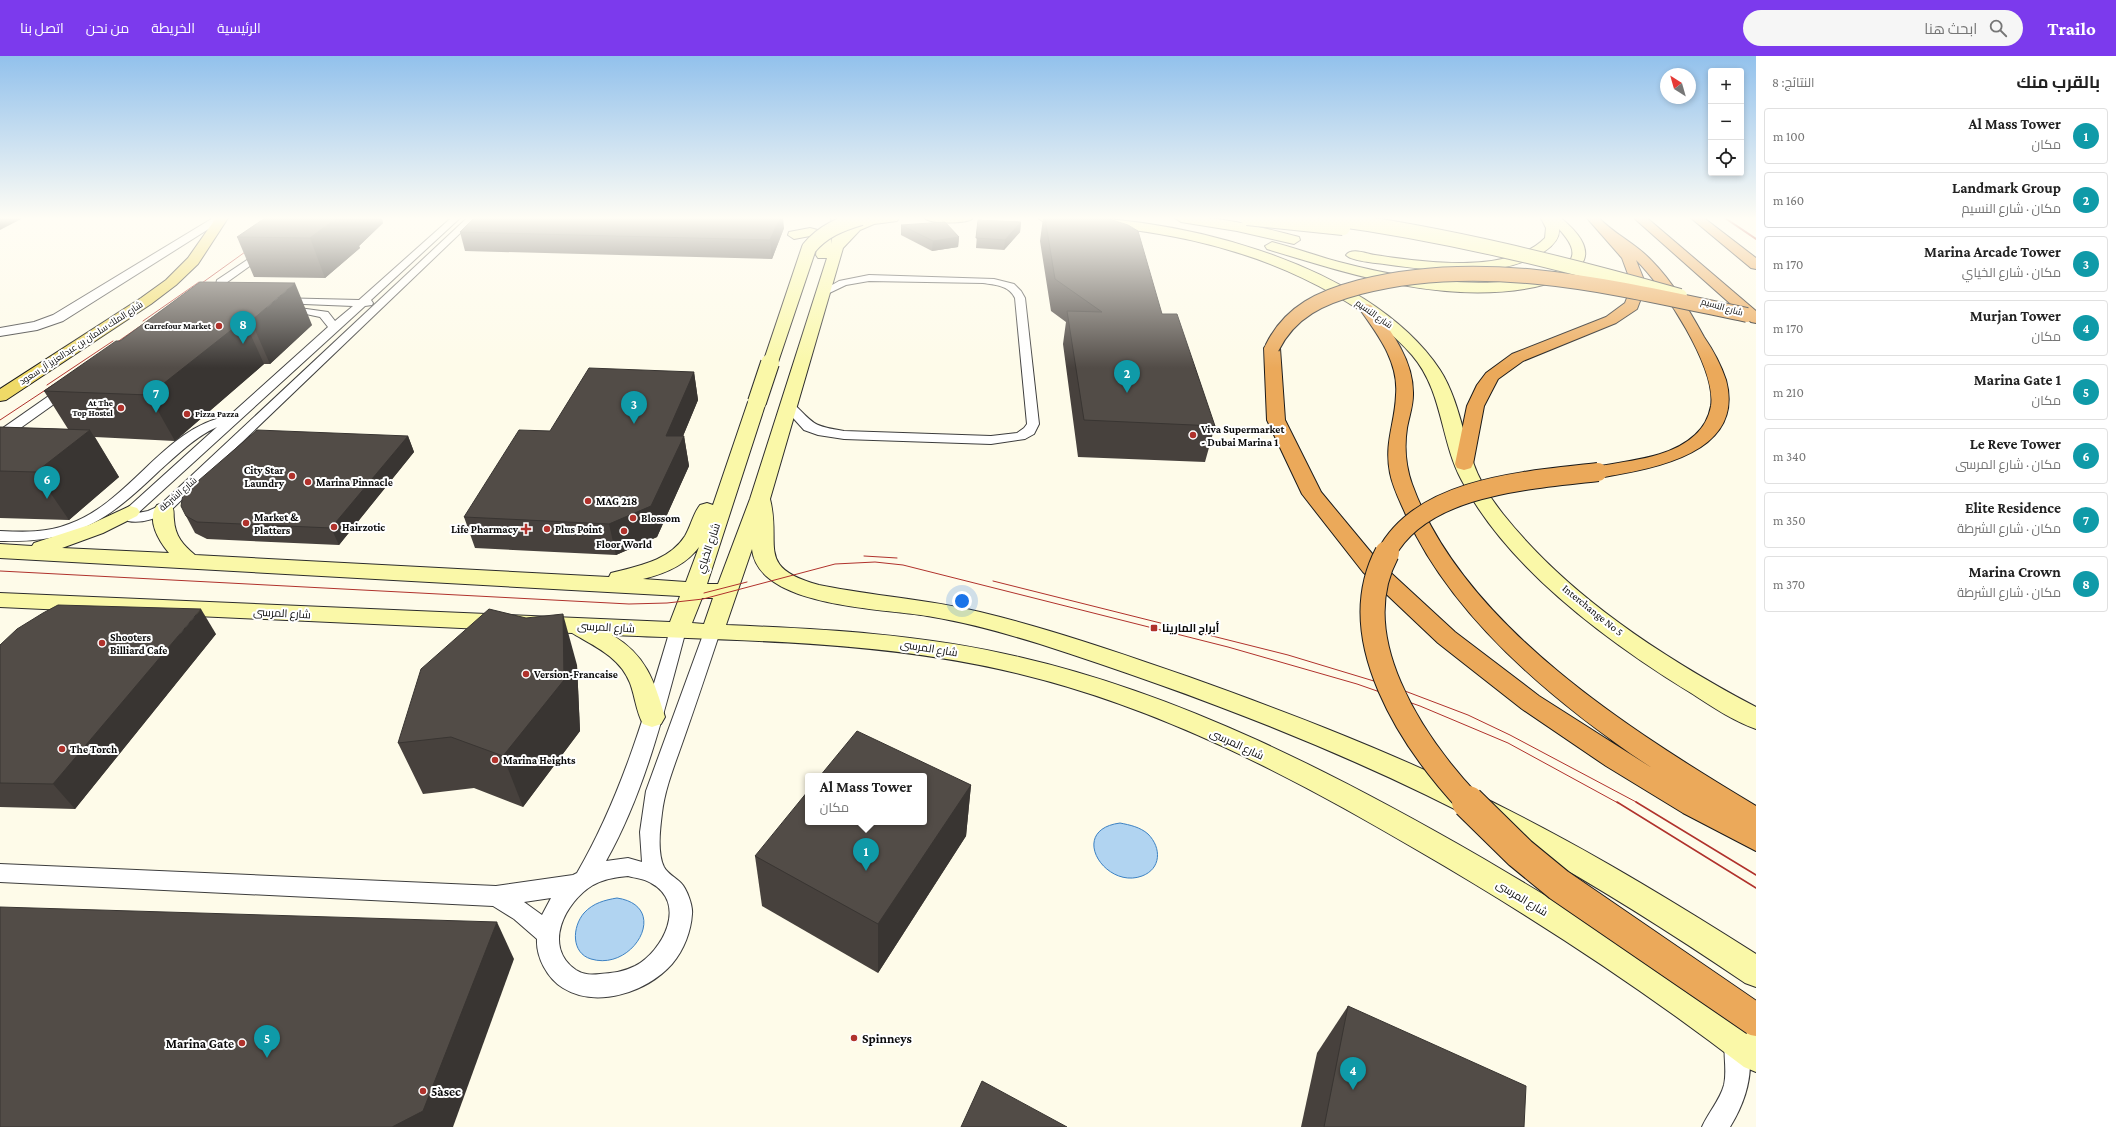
<!DOCTYPE html>
<html lang="ar">
<meta charset="utf-8">
<style>
body{margin:0;font-family:"Crimson Pro",Cairo,serif;background:#f6f6f6;color:#222;direction:rtl}
.controls{position:absolute;right:12px;top:12px;display:grid;overflow:hidden;border-radius:4px;box-shadow:0 2px 6px #0003}
.controls button{width:36px;height:36px;display:grid;place-items:center;padding:0;border:0;border-bottom:1px solid #e0e0e0;background:#fff;color:#222;font:20px sans-serif}
.compass{position:absolute;left:1660px;top:12px;width:36px;height:36px;border-radius:50%;background:#fff;box-shadow:0 2px 6px #0003;rotate:323deg}
.you{position:absolute;left:962px;top:545px;width:14px;height:14px;margin:-10px;border:3px solid #fff;border-radius:50%;background:#1a73e8;box-shadow:0 0 0 6px #1a73e833}
.badge{display:grid;place-items:center;width:26px;height:26px;border-radius:50%;background:#7c3aed;color:#fff;font-size:13px;font-weight:700}
.pin{position:absolute;translate:-50% -33px;filter:drop-shadow(0 1px 2px #0008)}
.pin::after{content:'';position:absolute;top:21px;width:14px;height:12px;background:inherit;clip-path:polygon(0 0,100% 0,50% 100%)}
.popup{position:absolute;left:805px;top:717px;width:122px;height:52px;box-sizing:border-box;display:grid;place-content:center;border-radius:4px;background:#fff;filter:drop-shadow(0 1px 3px #0005);font-size:13px;white-space:nowrap;color:#767676}
.popup b{font-size:15px;color:#222}
.popup::after{content:'';position:absolute;left:50%;top:100%;margin-left:-8px;border:8px solid transparent;border-top-color:#fff}
.list{margin:0;padding:0;list-style:none}
h2{display:flex;justify-content:space-between;align-items:center;height:52px;margin:0;padding:0 16px;font-size:17px}
h2 small{font-size:13px;font-weight:400;color:#767676}
.list li{display:grid;grid-template-columns:26px 1fr auto;gap:12px;align-items:center;box-sizing:border-box;height:56px;margin:0 8px 8px;padding:0 8px;border:1px solid #e0e0e0;border-radius:4px}
.list b{display:block;font-size:15px;white-space:nowrap}
.list p{margin:0;font-size:13px;white-space:nowrap;color:#767676}
.list em{font-size:13px;font-style:normal;color:#767676}
.icon{flex:none;width:22px;height:22px;fill:none;stroke:currentColor;stroke-width:2;stroke-linecap:round;stroke-linejoin:round}
.map{position:relative;flex:none;width:1756px;height:1071px;overflow:hidden;direction:ltr}
header{display:flex;align-items:center;gap:24px;box-sizing:border-box;height:56px;padding:0 20px;background:#7c3aed;color:#fff}
header strong{font-size:19px}
nav{display:flex;gap:22px;margin-inline-start:auto;font-size:14px}
.search{width:280px;height:36px;background:#f6f6f6;display:flex;align-items:center;gap:10px;box-sizing:border-box;padding:0 14px;border-radius:22px;color:#767676;font-size:15px}
main{display:flex}
aside{flex:1;background:#fff}
.map>svg:first-child{display:block}
</style>
<header>
<strong>Trailo</strong>
<div class="search"><svg class="icon" aria-label="search" viewBox="0 0 24 24"><circle cx="10" cy="10" r="6"/><path d="M15 15l6 6"/></svg>ابحث هنا</div>
<nav><a>الرئيسية</a><a>الخريطة</a><a>من نحن</a><a>اتصل بنا</a></nav>
</header>
<main>
<aside>
<h2>بالقرب منك<small>النتائج: 8</small></h2>
<ul class="list">
<li><span class="badge" style="background:#0f9aa8">1</span><div><b>Al Mass Tower</b><p>مكان</p></div><em>100 m</em></li>
<li><span class="badge" style="background:#0f9aa8">2</span><div><b>Landmark Group</b><p>مكان · شارع النسيم</p></div><em>160 m</em></li>
<li><span class="badge" style="background:#0f9aa8">3</span><div><b>Marina Arcade Tower</b><p>مكان · شارع الخياي</p></div><em>170 m</em></li>
<li><span class="badge" style="background:#0f9aa8">4</span><div><b>Murjan Tower</b><p>مكان</p></div><em>170 m</em></li>
<li><span class="badge" style="background:#0f9aa8">5</span><div><b>Marina Gate 1</b><p>مكان</p></div><em>210 m</em></li>
<li><span class="badge" style="background:#0f9aa8">6</span><div><b>Le Reve Tower</b><p>مكان · شارع المرسى</p></div><em>340 m</em></li>
<li><span class="badge" style="background:#0f9aa8">7</span><div><b>Elite Residence</b><p>مكان · شارع الشرطة</p></div><em>350 m</em></li>
<li><span class="badge" style="background:#0f9aa8">8</span><div><b>Marina Crown</b><p>مكان · شارع الشرطة</p></div><em>370 m</em></li>
</ul>
</aside>
<div class="map">
<svg width="1756" height="1071" viewBox="0 0 1756 1071">
<rect width="100%" height="100%" fill="#fefbe9"/>
<!-- water -->
<g fill="#b1d4f1" stroke="#3d82c3">
<path d="M1120,767C1130,769 1140,771 1148,778C1162,792 1161,813 1142,820C1105,834 1067,774 1120,767Z"/>
<path d="M617,842C671,850 634,916 591,903C571,897 572,871 584,857C593,847 605,844 617,842Z"/>
</g>
<g fill="none" stroke-linecap="round" stroke-linejoin="round">
<!-- minor casing -->
<g stroke="#3d3d3d" stroke-width="2">
<g id="minor">
<path d="M451,162H460L371,244L373,247L372,249L365,250L138,457L148,455L159,450L467,162H476L169,456C157,462 141,468 128,465L123,456L217,371C195,381 177,399 159,415C106,466 75,487 0,485V475C24,476 47,477 69,468C131,446 165,370 229,360L328,271L320,261L292,255L291,253L292,251L328,256L335,265L353,250L279,247L275,246L274,244L275,242L359,244Z"/>
<path d="M265,192L268,193V197L226,227L225,232L236,241L235,243C227,245 219,239 215,233L217,224Z"/>
<path d="M869,219L994,223L1014,228L1021,235L1025,242L1039,368L1034,378L1025,383L991,388L844,383L818,379L804,374L785,353L783,350L785,347H793C815,369 813,370 844,375L991,380L1017,377L1024,372L1027,368L1015,242C1009,229 995,229 983,227L869,225L846,229L823,240L818,237L839,225Z"/>
<path d="M67,329L71,330L73,333L71,336L5,383L0,384V374L63,330Z"/>
<path d="M678,568L684,570L686,574C665,652 646,734 606,805L628,802L642,806L640,776L646,735L704,576L706,572L712,570L718,572L720,576C708,612 696,648 683,685C675,708 665,732 662,757C660,773 657,796 664,811C667,817 676,822 681,827C687,833 693,850 692,858C691,875 684,894 672,908C647,936 597,953 563,932C547,922 536,901 537,883L514,863L493,850L0,826V808L496,830L573,819L577,817C621,741 645,658 670,574L672,570ZM628,820C635,822 645,823 651,827C688,847 663,895 635,910C623,916 612,917 600,918C591,919 584,919 576,914C542,891 565,846 593,829C604,823 616,821 628,820ZM551,842L542,859L524,846Z"/>
<path d="M1736,973L1745,976C1756,1009 1748,1042 1730,1071H1702C1708,1057 1720,1044 1724,1029C1728,1011 1721,993 1727,976Z"/>
</g>
</g>
<!-- tertiary casing -->
<g stroke="#3d3d3d" stroke-width="2">
<path id="tertiary" d="M213,162H226L63,265L37,274L0,280V272L34,266L53,259Z"/>
</g>
<!-- secondary casing -->
<g stroke="#2c2c2c" stroke-width="2">
<g id="secondary">
<path d="M831,162H843L845,175C859,160 880,160 899,162L897,165L874,168L860,174L843,192L770,443C782,490 754,511 819,529C872,540 927,543 980,556C1051,573 1120,597 1189,621C1281,654 1371,688 1459,730C1562,778 1660,837 1756,898V931L1745,927C1664,872 1581,820 1495,774C1351,697 1195,638 1040,588C1004,577 969,567 933,561C888,552 758,553 752,493L726,569C824,573 922,578 1019,601C1184,639 1338,719 1484,803C1577,858 1669,914 1756,978V1016L1744,1011C1640,931 1531,860 1417,794C1293,721 1161,652 1020,618C887,585 748,585 612,579C646,599 654,624 665,661L661,668L652,671L643,668C636,655 635,640 630,627C620,601 594,590 572,577L0,551V537L670,566L680,540L0,502V488L32,490L34,487L89,469L130,450L137,452L140,456L137,460L103,477L62,492L169,497C159,485 146,464 157,449L164,447L171,449C175,454 173,458 174,464C175,480 183,489 195,499L609,521L611,517C638,510 669,505 685,480C691,470 693,458 700,449L707,447L713,449L748,346L751,342L757,341L763,342L766,346L707,528H718L750,443L827,202H818L816,199L818,182L810,180L794,183L788,179L789,176L810,172L829,177L831,183V188L833,174ZM699,491L686,526L643,523C664,518 686,509 699,491ZM702,542H713L704,568L692,567Z"/>
<path d="M925,162H973C969,168 929,168 925,162Z"/>
<path d="M1038,162C1162,154 1368,205 1440,314C1457,340 1463,377 1473,406C1479,424 1491,443 1503,458C1569,541 1664,602 1756,651V673C1733,665 1711,650 1691,637C1608,586 1506,511 1461,423C1440,383 1443,335 1412,299C1390,274 1363,255 1335,239C1245,187 1146,171 1044,166Z"/>
<path d="M1175,162C1216,158 1259,171 1299,181L1300,184L1294,188L1237,175L1181,166Z"/>
<path d="M1541,162H1561C1574,173 1594,192 1581,209C1569,223 1552,227 1535,231C1445,249 1352,219 1267,193L1265,190L1272,186C1295,192 1317,200 1339,206C1396,221 1455,231 1514,225C1532,223 1555,221 1568,207C1579,196 1567,182 1559,173C1560,183 1552,190 1545,195C1500,224 1434,215 1384,208C1376,207 1351,205 1346,199C1352,191 1367,198 1375,199C1421,206 1509,219 1545,182L1546,172Z"/>
</g>
</g>
<!-- primary casing -->
<g stroke="#1b1b1b" stroke-width="2">
<path id="primary" d="M216,162H228L198,208L176,229L151,248L6,344L0,345V333L141,242L166,224L188,202Z"/>
</g>
<!-- motorway casing -->
<g stroke="#1b1b1b" stroke-width="2">
<g id="motorway">
<path d="M1587,162H1599C1614,178 1635,187 1651,204C1673,226 1689,254 1704,281C1713,294 1721,309 1726,324C1746,399 1650,413 1598,422L1591,420L1589,416L1591,412C1625,404 1668,404 1695,379C1703,372 1709,361 1711,350C1717,312 1663,230 1636,204L1646,229L1637,253L1616,267L1523,305L1498,323L1484,350L1473,408L1471,412L1464,414L1457,412L1455,408L1467,350L1477,329L1486,317L1512,298L1606,261L1625,247L1632,229L1622,202Z"/>
<path d="M1634,162H1647L1756,255V267L1751,266Z"/>
<path d="M1691,162H1704L1756,202V213L1751,212Z"/>
<path d="M1366,248L1371,249C1391,275 1414,304 1413,339C1413,350 1409,361 1407,372C1404,391 1406,411 1412,428C1463,570 1633,676 1756,750V795L1683,757L1606,710L1522,653L1438,587L1363,516L1302,438L1267,364L1264,292L1266,289H1278L1280,292L1285,364L1321,436L1379,506L1455,576L1539,640L1652,712C1559,650 1453,564 1406,459C1400,445 1393,432 1390,417C1384,386 1395,368 1396,339C1399,305 1377,278 1359,252L1361,249Z"/>
</g>
</g>
<!-- minor -->
<use href="#minor" fill="#fff" fill-rule="evenodd"/>
<!-- tertiary -->
<use href="#tertiary" fill="#fff" fill-rule="evenodd"/>
<!-- secondary -->
<use href="#secondary" fill="#faf8a8" fill-rule="evenodd"/>
<!-- primary -->
<use href="#primary" fill="#efda67" fill-rule="evenodd"/>
<!-- motorway -->
<use href="#motorway" fill="#eba95a" fill-rule="evenodd"/>
<!-- tram-far1 -->
<g stroke="#b0322c" stroke-width="1">
<path d="M195,232L252,191"/>
<path d="M143,265L199,226"/>
<path d="M110,291L149,264"/>
<path d="M47,329L113,285"/>
<path d="M0,364L53,329"/>
<path d="M864,500L897,502"/>
<path d="M0,515L629,548L667,547L703,543L835,508L875,506L903,509L1228,591L1357,628L1420,650L1508,687L1618,747"/>
<path d="M993,525L1288,599L1397,632L1468,659L1510,679L1638,747"/>
<path d="M704,537L747,526"/>
</g>
<!-- tram -->
<g stroke="#b0322c" stroke-width="1.5">
<path d="M1617,746L1756,832"/>
<path d="M1636,746L1756,819"/>
</g>
<!-- rail -->
<path stroke="#b0322c" stroke-width="2" d="M1725,162L1756,183"/>
<!-- secondary-bridge-far1 casing -->
<g stroke="#2c2c2c" stroke-width="16" stroke-linecap="butt">
<g id="secondary-bridge-far1">
<path d="M1247,162L1343,172"/>
<path d="M1327,162C1447,178 1563,207 1680,240"/>
<path d="M770,308L809,192C823,175 841,168 861,162"/>
</g>
</g>
<!-- secondary-bridge casing -->
<g stroke="#2c2c2c" stroke-width="20" stroke-linecap="butt">
<path id="secondary-bridge" d="M757,346L770,307"/>
</g>
<!-- motorway-bridge-far3 casing -->
<g stroke="#1b1b1b" stroke-width="16" stroke-linecap="butt">
<path id="motorway-bridge-far3" d="M1272,292C1290,255 1322,241 1360,231C1487,198 1622,233 1747,259"/>
</g>
<!-- motorway-bridge-far2 casing -->
<g stroke="#1b1b1b" stroke-width="20" stroke-linecap="butt">
<path id="motorway-bridge-far2" d="M1386,498C1422,429 1531,424 1598,416"/>
</g>
<!-- motorway-bridge-far1 casing -->
<g stroke="#1b1b1b" stroke-width="26" stroke-linecap="butt">
<path id="motorway-bridge-far1" d="M1387,497C1342,582 1412,686 1469,747"/>
</g>
<!-- motorway-bridge casing -->
<g stroke="#1b1b1b" stroke-width="34" stroke-linecap="butt">
<path id="motorway-bridge" d="M1468,746L1520,797L1559,829L1756,964"/>
</g>
<!-- secondary-bridge-far1 -->
<use href="#secondary-bridge-far1" stroke="#faf8a8" stroke-width="14"/>
<!-- secondary-bridge -->
<use href="#secondary-bridge" stroke="#faf8a8" stroke-width="18"/>
<!-- motorway-bridge-far3 -->
<use href="#motorway-bridge-far3" stroke="#eba95a" stroke-width="14"/>
<!-- motorway-bridge-far2 -->
<use href="#motorway-bridge-far2" stroke="#eba95a" stroke-width="18"/>
<!-- motorway-bridge-far1 -->
<use href="#motorway-bridge-far1" stroke="#eba95a" stroke-width="24"/>
<!-- motorway-bridge -->
<use href="#motorway-bridge" stroke="#eba95a" stroke-width="32"/>
</g>
<!-- wall -->
<g fill="#47413d">
<path d="M1043,162H1106L1162,258L1215,370L1205,406L1078,401L1063,288L1066,266L1051,255L1040,185Z"/>
<path d="M978,164L1021,166L1020,176L1004,194L976,192Z"/>
<path d="M383,167L359,190L360,192L325,222L254,221L237,181Z"/>
<path d="M901,169L959,181L958,191L932,195L901,179Z"/>
<path d="M784,172L772,203L465,195L460,176Z"/>
<path d="M200,226L312,269L270,308H264L175,385L95,381L119,421L69,464L0,462V371L68,373L44,335L120,285Z"/>
<path d="M694,316L698,344L683,380H684L689,410L657,481L616,499L475,492L464,461Z"/>
<path d="M408,380L414,396L339,489L207,483L195,477L186,460Z"/>
<path d="M216,578L75,753L0,751V589Z"/>
<path d="M577,609L580,675L523,751L474,732L423,738L398,687Z"/>
<path d="M971,729L966,780L878,917L762,850L755,800Z"/>
<path d="M1348,950L1524,1071H1301L1317,997Z"/>
</g>
<!-- shaded-wall -->
<g fill="#393532">
<path d="M0,162H23L0,174Z"/>
<path d="M336,162H382L383,167L359,190L360,192L325,222L310,182Z"/>
<path d="M780,162H783L784,172L772,203L770,184Z"/>
<path d="M1021,166L1020,176L1004,194L1005,184Z"/>
<path d="M959,181L958,191L932,195L933,185Z"/>
<path d="M295,227L312,269L270,308L251,265Z"/>
<path d="M244,264L264,308L175,385L149,339Z"/>
<path d="M694,316L698,344L676,397L684,380L689,410L657,481L616,499L609,468L666,380Z"/>
<path d="M90,374L119,421L69,464L36,416Z"/>
<path d="M408,380L414,396L339,489L331,472Z"/>
<path d="M201,553L216,578L75,753L53,728Z"/>
<path d="M563,558L577,609L580,675L523,751L503,700Z"/>
<path d="M971,729L966,780L878,917V868Z"/>
<path d="M497,866L514,903L453,1071H392Z"/>
</g>
<!-- building -->
<g fill="#524c47" stroke="#393532">
<path d="M265,162H336L310,182L237,181Z"/>
<path d="M474,162H780L770,184L460,176Z"/>
<path d="M1045,162H1106L1128,169L1138,175L1162,258H1177L1215,370L1084,364L1067,255L1102,256L1055,223Z"/>
<path d="M978,164L1021,166L1005,184L976,182Z"/>
<path d="M945,166L959,181L933,185L901,169Z"/>
<path d="M200,226L295,227L251,265L244,264L149,339L44,335L116,285H120Z"/>
<path d="M589,312L694,316L666,380H684L651,450L609,468L464,461L519,374L550,375Z"/>
<path d="M0,371L90,374L36,416L0,415Z"/>
<path d="M257,374L408,380L331,472L197,466L186,460L181,450L183,438Z"/>
<path d="M58,549L201,553L53,728L0,727V589L17,573L43,557Z"/>
<path d="M489,553L526,562L563,558L564,624L503,700L451,681L398,687L421,613Z"/>
<path d="M857,675L971,729L878,868L755,800L808,735V766H924V720H820Z"/>
<path d="M0,851L497,866L423,1055L392,1071H0Z"/>
<path d="M1348,950L1526,1030L1524,1071H1324Z"/>
<path d="M982,1025L1067,1071H961Z"/>
</g>
<!-- sky -->
<linearGradient id="sky" x2="0" y2="1"><stop stop-color="#92c1ec"/><stop offset="0.52" stop-color="#fffdf5"/><stop offset="1" stop-color="#fffdf5" stop-opacity="0"/></linearGradient>
<rect width="1756" height="312" fill="url(#sky)"/>
<!-- markers -->
<g fill="#b0322c" stroke="#fff" stroke-width="1.5">
<circle cx="219" cy="270" r="4"/>
<circle cx="121" cy="352" r="4"/>
<circle cx="187" cy="358" r="4"/>
<circle cx="1193" cy="379" r="4"/>
<circle cx="292" cy="420" r="4"/>
<circle cx="308" cy="426" r="4"/>
<circle cx="588" cy="445" r="4"/>
<circle cx="633" cy="462" r="4"/>
<circle cx="246" cy="467" r="4"/>
<circle cx="334" cy="471" r="4"/>
<path d="M524 467h4v4h4v4h-4v4h-4v-4h-4v-4h4z"/>
<circle cx="547" cy="473" r="4"/>
<circle cx="624" cy="475" r="4"/>
<rect x="1150" y="568" width="8" height="8" rx="2"/>
<circle cx="102" cy="587" r="4"/>
<circle cx="526" cy="618" r="4"/>
<circle cx="62" cy="693" r="4"/>
<circle cx="495" cy="704" r="4"/>
<circle cx="854" cy="982" r="4"/>
<circle cx="242" cy="987" r="4"/>
<circle cx="423" cy="1035" r="4"/>
</g>
<g text-anchor="middle" stroke-width="4" stroke-linejoin="round" paint-order="stroke">
<!-- far-street labels -->
<g font-size="9" fill="#0a0a0a" stroke="#fff">
<text transform="translate(1722 251) rotate(16)" y="3">شارع النسيم</text>
<text transform="translate(1374 258) rotate(35)" y="3">شارع النسيم</text>
<text transform="translate(81 287) rotate(-33)" y="3">شارع الملك سلمان بن عبدالعزيز آل سعود</text>
<text transform="translate(178 438) rotate(-41)" y="3">شارع الشرطة</text>
</g>
<!-- far-poi labels -->
<g font-size="9" font-weight="bold" fill="#0a0a0a" stroke="#fff" text-anchor="end">
<text x="211" y="273">Carrefour Market</text>
<text x="113" y="350">At The<tspan x="113" dy="10">Top Hostel</tspan></text>
<text x="195" y="361" text-anchor="start">Pizza Pazza</text>
</g>
<!-- poi labels -->
<g font-size="11" font-weight="bold" fill="#0a0a0a" stroke="#fff" text-anchor="start">
<text x="1201" y="377">Viva Supermarket<tspan x="1201" dy="13">- Dubai Marina 1</tspan></text>
<text x="284" y="418" text-anchor="end">City Star<tspan x="284" dy="13">Laundry</tspan></text>
<text x="316" y="430">Marina Pinnacle</text>
<text x="596" y="449">MAG 218</text>
<text x="254" y="465">Market &amp;<tspan x="254" dy="13">Platters</tspan></text>
<text x="641" y="466">Blossom</text>
<text x="342" y="475">Hairzotic</text>
<text x="518" y="477" text-anchor="end">Life Pharmacy</text>
<text x="555" y="477">Plus Point</text>
<text x="624" y="492" text-anchor="middle">Floor World</text>
<text x="1162" y="576">أبراج المارينا</text>
<text x="110" y="585">Shooters<tspan x="110" dy="13">Billiard Cafe</tspan></text>
<text x="534" y="622">Version-Francaise</text>
<text x="70" y="697">The Torch</text>
<text x="503" y="708">Marina Heights</text>
</g>
<!-- street labels -->
<g font-size="11" fill="#0a0a0a" stroke="#fff">
<text transform="translate(708 492) rotate(-71)" y="4">شارع الخياي</text>
<text transform="translate(1593 554) rotate(39)" y="4">Interchange No 5</text>
<text transform="translate(282 557) rotate(3)" y="4">شارع المرسى</text>
<text transform="translate(606 571) rotate(3)" y="4">شارع المرسى</text>
<text transform="translate(929 592) rotate(9)" y="4">شارع المرسى</text>
<text transform="translate(1237 688) rotate(25)" y="4">شارع المرسى</text>
<text transform="translate(1522 842) rotate(31)" y="4">شارع المرسى</text>
</g>
<!-- near-poi labels -->
<g font-size="13" font-weight="bold" fill="#0a0a0a" stroke="#fff" text-anchor="start">
<text x="862" y="987">Spinneys</text>
<text x="234" y="992" text-anchor="end">Marina Gate</text>
<text x="431" y="1040">5àsec</text>
</g>
</g>
</svg>
<div class="controls">
<button>+</button>
<button>−</button>
<button><svg class="icon" aria-label="locate" viewBox="0 0 24 24"><circle cx="12" cy="12" r="6"/><path d="M12 2v4M12 18v4M2 12h4M18 12h4"/></svg></button>
</div>
<svg class="compass" viewBox="-18 -18 36 36"><path d="M0-13l5 13h-10z" fill="#e53935"/><path d="M0 13l5-13h-10z" fill="#767676"/></svg>
<div class="you"></div>
<div class="pin badge" style="left:866px;top:815px;background:#0f9aa8">1</div>
<div class="popup"><b>Al Mass Tower</b>مكان</div>
<div class="pin badge" style="left:1127px;top:337px;background:#0f9aa8">2</div>
<div class="pin badge" style="left:634px;top:368px;background:#0f9aa8">3</div>
<div class="pin badge" style="left:1353px;top:1034px;background:#0f9aa8">4</div>
<div class="pin badge" style="left:267px;top:1002px;background:#0f9aa8">5</div>
<div class="pin badge" style="left:47px;top:443px;background:#0f9aa8">6</div>
<div class="pin badge" style="left:156px;top:357px;background:#0f9aa8">7</div>
<div class="pin badge" style="left:243px;top:288px;background:#0f9aa8">8</div>
</div>
</main>
